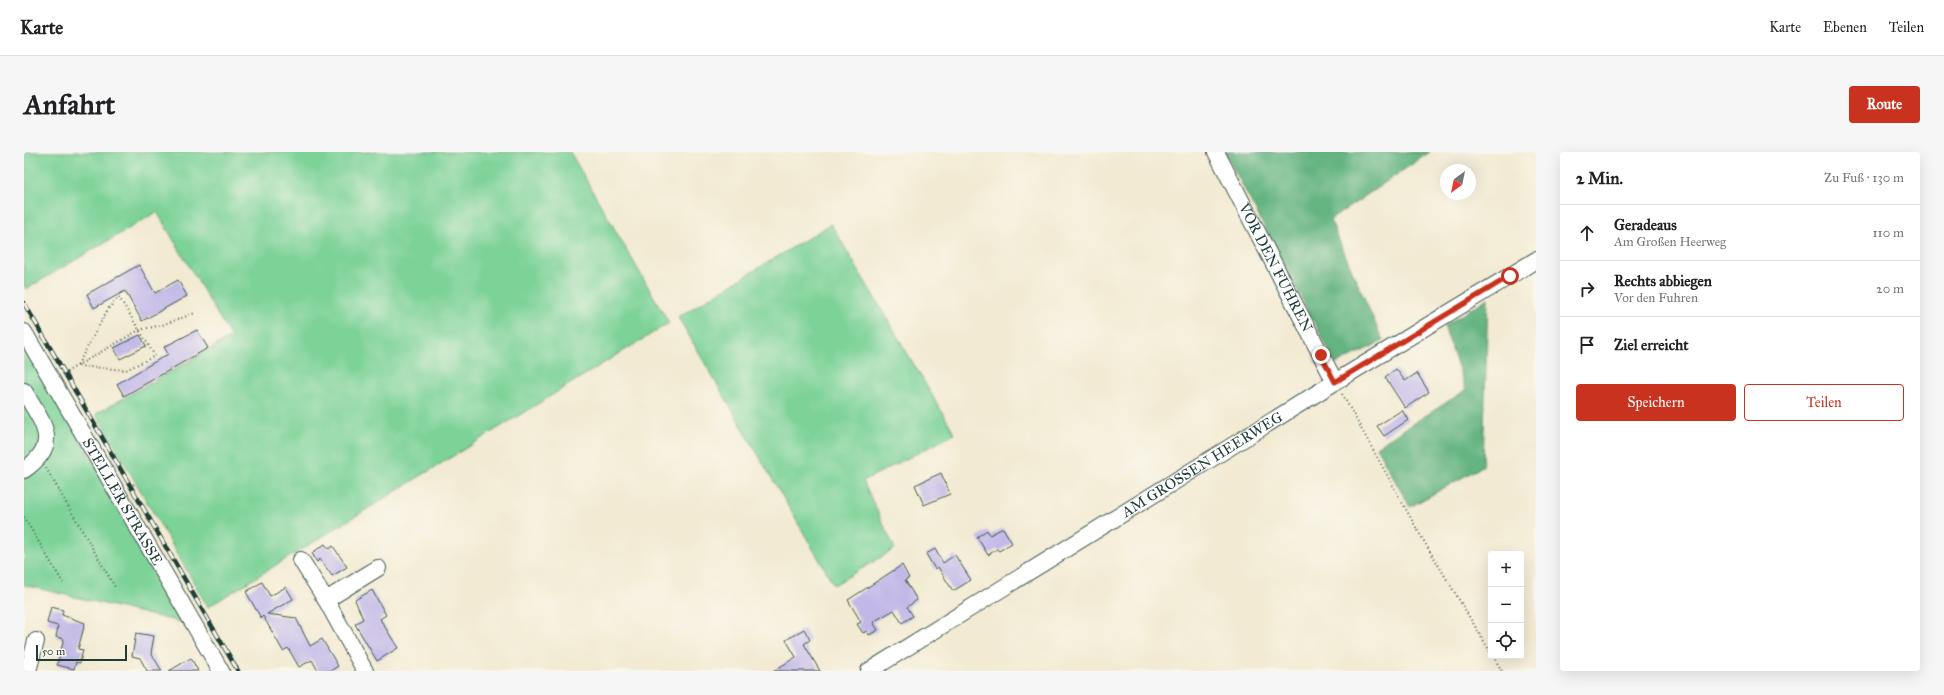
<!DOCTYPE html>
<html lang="de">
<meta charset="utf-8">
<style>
body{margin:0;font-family:"IM FELL Great Primer",serif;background:#f6f6f6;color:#202124}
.controls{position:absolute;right:12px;bottom:12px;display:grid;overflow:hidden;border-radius:4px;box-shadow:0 4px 16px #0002}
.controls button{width:36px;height:36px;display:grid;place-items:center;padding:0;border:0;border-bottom:1px solid #e0e0e0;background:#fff;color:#202124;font:20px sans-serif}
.compass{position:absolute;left:1416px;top:12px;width:36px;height:36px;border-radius:50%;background:#fff;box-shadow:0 4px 16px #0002;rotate:213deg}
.scale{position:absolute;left:12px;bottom:10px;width:91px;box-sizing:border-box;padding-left:4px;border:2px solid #1f3d34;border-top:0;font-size:11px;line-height:14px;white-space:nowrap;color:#1f3d34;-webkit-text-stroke:3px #fbf7ec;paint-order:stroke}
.stop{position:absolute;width:12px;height:12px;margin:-9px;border:3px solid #c8321e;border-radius:50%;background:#fff}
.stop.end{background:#c8321e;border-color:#fff;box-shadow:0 1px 4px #0008}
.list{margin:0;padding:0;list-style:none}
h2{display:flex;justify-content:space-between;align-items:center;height:52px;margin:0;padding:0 16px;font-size:17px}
h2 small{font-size:13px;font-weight:400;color:#757577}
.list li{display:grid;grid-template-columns:26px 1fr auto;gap:12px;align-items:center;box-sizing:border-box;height:56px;padding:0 16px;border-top:1px solid #e0e0e0}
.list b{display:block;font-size:15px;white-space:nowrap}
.list p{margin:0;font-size:13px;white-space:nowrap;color:#757577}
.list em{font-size:13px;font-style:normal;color:#757577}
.actions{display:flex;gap:8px;padding:12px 16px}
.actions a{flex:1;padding:9px 0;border:1px solid #c8321e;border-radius:4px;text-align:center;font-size:14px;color:#c8321e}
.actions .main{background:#c8321e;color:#fff}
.icon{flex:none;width:22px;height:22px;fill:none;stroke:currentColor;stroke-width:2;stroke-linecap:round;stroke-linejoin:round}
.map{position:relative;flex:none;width:1512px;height:519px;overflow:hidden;border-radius:4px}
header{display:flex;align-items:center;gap:24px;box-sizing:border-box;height:56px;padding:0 20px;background:#fff;border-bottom:1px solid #e0e0e0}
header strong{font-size:19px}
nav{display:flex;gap:22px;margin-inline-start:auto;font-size:14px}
.intro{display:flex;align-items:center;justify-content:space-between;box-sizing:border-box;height:96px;padding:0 24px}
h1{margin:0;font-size:28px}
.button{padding:10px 18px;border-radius:4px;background:#c8321e;color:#fff;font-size:14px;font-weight:700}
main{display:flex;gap:24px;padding:0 24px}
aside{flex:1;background:#fff;border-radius:4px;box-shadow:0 4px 16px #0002}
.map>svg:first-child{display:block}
</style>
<header>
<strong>Karte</strong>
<nav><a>Karte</a><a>Ebenen</a><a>Teilen</a></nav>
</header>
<div class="intro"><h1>Anfahrt</h1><a class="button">Route</a></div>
<main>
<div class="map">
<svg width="1512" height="519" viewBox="0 0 1512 519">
<rect width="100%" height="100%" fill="#fbf7ec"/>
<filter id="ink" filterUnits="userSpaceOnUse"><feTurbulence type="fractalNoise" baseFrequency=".025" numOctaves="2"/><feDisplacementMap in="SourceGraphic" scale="8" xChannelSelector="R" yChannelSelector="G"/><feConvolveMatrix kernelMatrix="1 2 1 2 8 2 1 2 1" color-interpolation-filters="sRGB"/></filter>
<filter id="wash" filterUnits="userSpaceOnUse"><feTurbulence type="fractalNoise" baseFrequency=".012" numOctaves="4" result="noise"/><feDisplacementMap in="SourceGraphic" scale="16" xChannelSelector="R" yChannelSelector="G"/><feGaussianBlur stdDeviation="0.9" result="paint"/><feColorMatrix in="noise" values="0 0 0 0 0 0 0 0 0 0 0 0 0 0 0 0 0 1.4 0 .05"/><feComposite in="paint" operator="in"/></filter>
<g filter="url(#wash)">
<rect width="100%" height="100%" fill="#f2ead2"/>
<!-- green -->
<g fill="#7bd297" stroke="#4d8866">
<path d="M0,0H546L645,171L184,455L72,262L207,185L133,60L2,137L0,133Z"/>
<path d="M807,72L931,282L839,329L871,397L810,433L654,165Z"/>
<path d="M0,193L165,472L0,433Z"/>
</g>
<!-- forest -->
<g fill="#64b480" stroke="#42785a">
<path d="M1201,0H1406L1306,68L1359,189L1312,212Z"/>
<path d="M1464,146L1459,314L1386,355L1352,295L1442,238L1420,174Z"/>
</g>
<g id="blocks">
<!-- building -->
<g fill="#c2b8e8">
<path d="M115,113L131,141L154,128L163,144L118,169L101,139L70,156L63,142Z"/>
<path d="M173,178L184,196L100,244L93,232L144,202L140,195Z"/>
<path d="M116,183L122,194L96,207L90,196Z"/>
<path d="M1372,217L1381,229L1393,221L1405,240L1381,256L1361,225Z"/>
<path d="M1378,258L1384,268L1360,284L1353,274Z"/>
<path d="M917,321L926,342L900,353L891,333Z"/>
<path d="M979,376L988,391L975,399L973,397L964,403L953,385L963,378L966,383Z"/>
<path d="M301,392L305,397L309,394L323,415L308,424L296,407L293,410L288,401Z"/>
<path d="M911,397L919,411L931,403L947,428L929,439L914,415L911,417L902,402Z"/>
<path d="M878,413L885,426L881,428L893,448L883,455L889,464L878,471L870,458L849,470L854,478L845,483L843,479L839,481L833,472L837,470L824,448Z"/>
<path d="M238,430L246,444L262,435L269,447L243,462L272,466L286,494L298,487L314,514L306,519H294L288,508L275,515L264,496L259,499L239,464L237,466L222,440Z"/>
<path d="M348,438L362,463L356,467L374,496L353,509L331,472L339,467L331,448Z"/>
<path d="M27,455L39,458L38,463L61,471L54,497L59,498L56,511L52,510L50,517L33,513L40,487L32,485L34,474L23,471Z"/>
<path d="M780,477L786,488L780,492L796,519H749L772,505L762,488Z"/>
<path d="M112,481L130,484L127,501L138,519H123L116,506L108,504Z"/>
<path d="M167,506L174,519H145Z"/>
</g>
</g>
</g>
<g filter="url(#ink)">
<use href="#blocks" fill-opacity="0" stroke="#3f574c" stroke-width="1"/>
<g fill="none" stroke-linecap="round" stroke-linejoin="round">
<!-- minor casing -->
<g stroke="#3f574c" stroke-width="18">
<g id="minor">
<path id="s1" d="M1192,0L1311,230"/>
<path id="s2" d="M0,180L197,519"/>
<path d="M0,239C18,271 39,291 0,318"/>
<path d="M277,408L302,448L341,519"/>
<path d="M302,448L354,416"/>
<path d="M4,519L12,489"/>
<path id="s3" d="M845,519L1311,230L1512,108"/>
</g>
</g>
<!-- path -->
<g stroke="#3f574c" stroke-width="2" stroke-dasharray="1 3" stroke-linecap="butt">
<path d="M95,145L131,204L102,218L53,214L84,157Z"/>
<path d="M39,222L115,178L138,173L171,161"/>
<path d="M1318,242L1398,386L1467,501"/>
<path d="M22,316L91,435"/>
<path d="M106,335L110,332"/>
<path d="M0,365L39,431"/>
<path d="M1469,504L1478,519"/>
</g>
<!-- minor -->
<use href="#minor" stroke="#fff" stroke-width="16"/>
<!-- rail casing -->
<g stroke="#1f3d34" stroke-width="4.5">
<path id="rail" d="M0,151L214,519"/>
</g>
<!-- rail -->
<use href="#rail" stroke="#fbf7ec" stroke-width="3" stroke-dasharray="9" stroke-linecap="butt"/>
</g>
</g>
<g fill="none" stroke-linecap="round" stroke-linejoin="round" filter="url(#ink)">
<!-- route -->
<path stroke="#c8321e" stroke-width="5" d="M1297,203L1311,230L1486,124"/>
</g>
<g text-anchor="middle" stroke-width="3" stroke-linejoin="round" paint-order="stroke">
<!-- street labels -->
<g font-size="15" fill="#1f3d34" stroke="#fbf7ec">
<text dy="5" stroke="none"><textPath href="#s1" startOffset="130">VOR DEN FUHREN</textPath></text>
<text dy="5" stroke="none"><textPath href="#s3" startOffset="392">AM GROSSEN HEERWEG</textPath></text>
<text dy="5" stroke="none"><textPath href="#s2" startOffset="196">STELLER STRASSE</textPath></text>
</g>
</g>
</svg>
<div class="controls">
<button>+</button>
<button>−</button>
<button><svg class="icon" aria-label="locate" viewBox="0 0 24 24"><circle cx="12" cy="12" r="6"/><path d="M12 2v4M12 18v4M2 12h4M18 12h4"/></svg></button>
</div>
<svg class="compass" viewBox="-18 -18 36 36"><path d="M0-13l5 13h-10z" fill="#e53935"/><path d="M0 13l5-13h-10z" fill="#757577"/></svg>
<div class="scale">50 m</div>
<div class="stop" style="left:1486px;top:124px"></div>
<div class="stop end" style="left:1297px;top:203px"></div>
</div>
<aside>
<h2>2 Min.<small>Zu Fuß · 130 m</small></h2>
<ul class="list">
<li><svg class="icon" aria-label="ahead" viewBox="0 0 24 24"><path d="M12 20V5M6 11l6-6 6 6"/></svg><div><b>Geradeaus</b><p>Am Großen Heerweg</p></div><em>110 m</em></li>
<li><svg class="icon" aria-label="right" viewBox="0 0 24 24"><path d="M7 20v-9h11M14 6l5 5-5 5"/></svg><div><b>Rechts abbiegen</b><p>Vor den Fuhren</p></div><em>20 m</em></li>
<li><svg class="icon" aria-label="arrive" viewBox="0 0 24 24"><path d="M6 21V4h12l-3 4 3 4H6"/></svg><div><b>Ziel erreicht</b></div></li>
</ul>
<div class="actions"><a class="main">Speichern</a><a>Teilen</a></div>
</aside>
</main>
